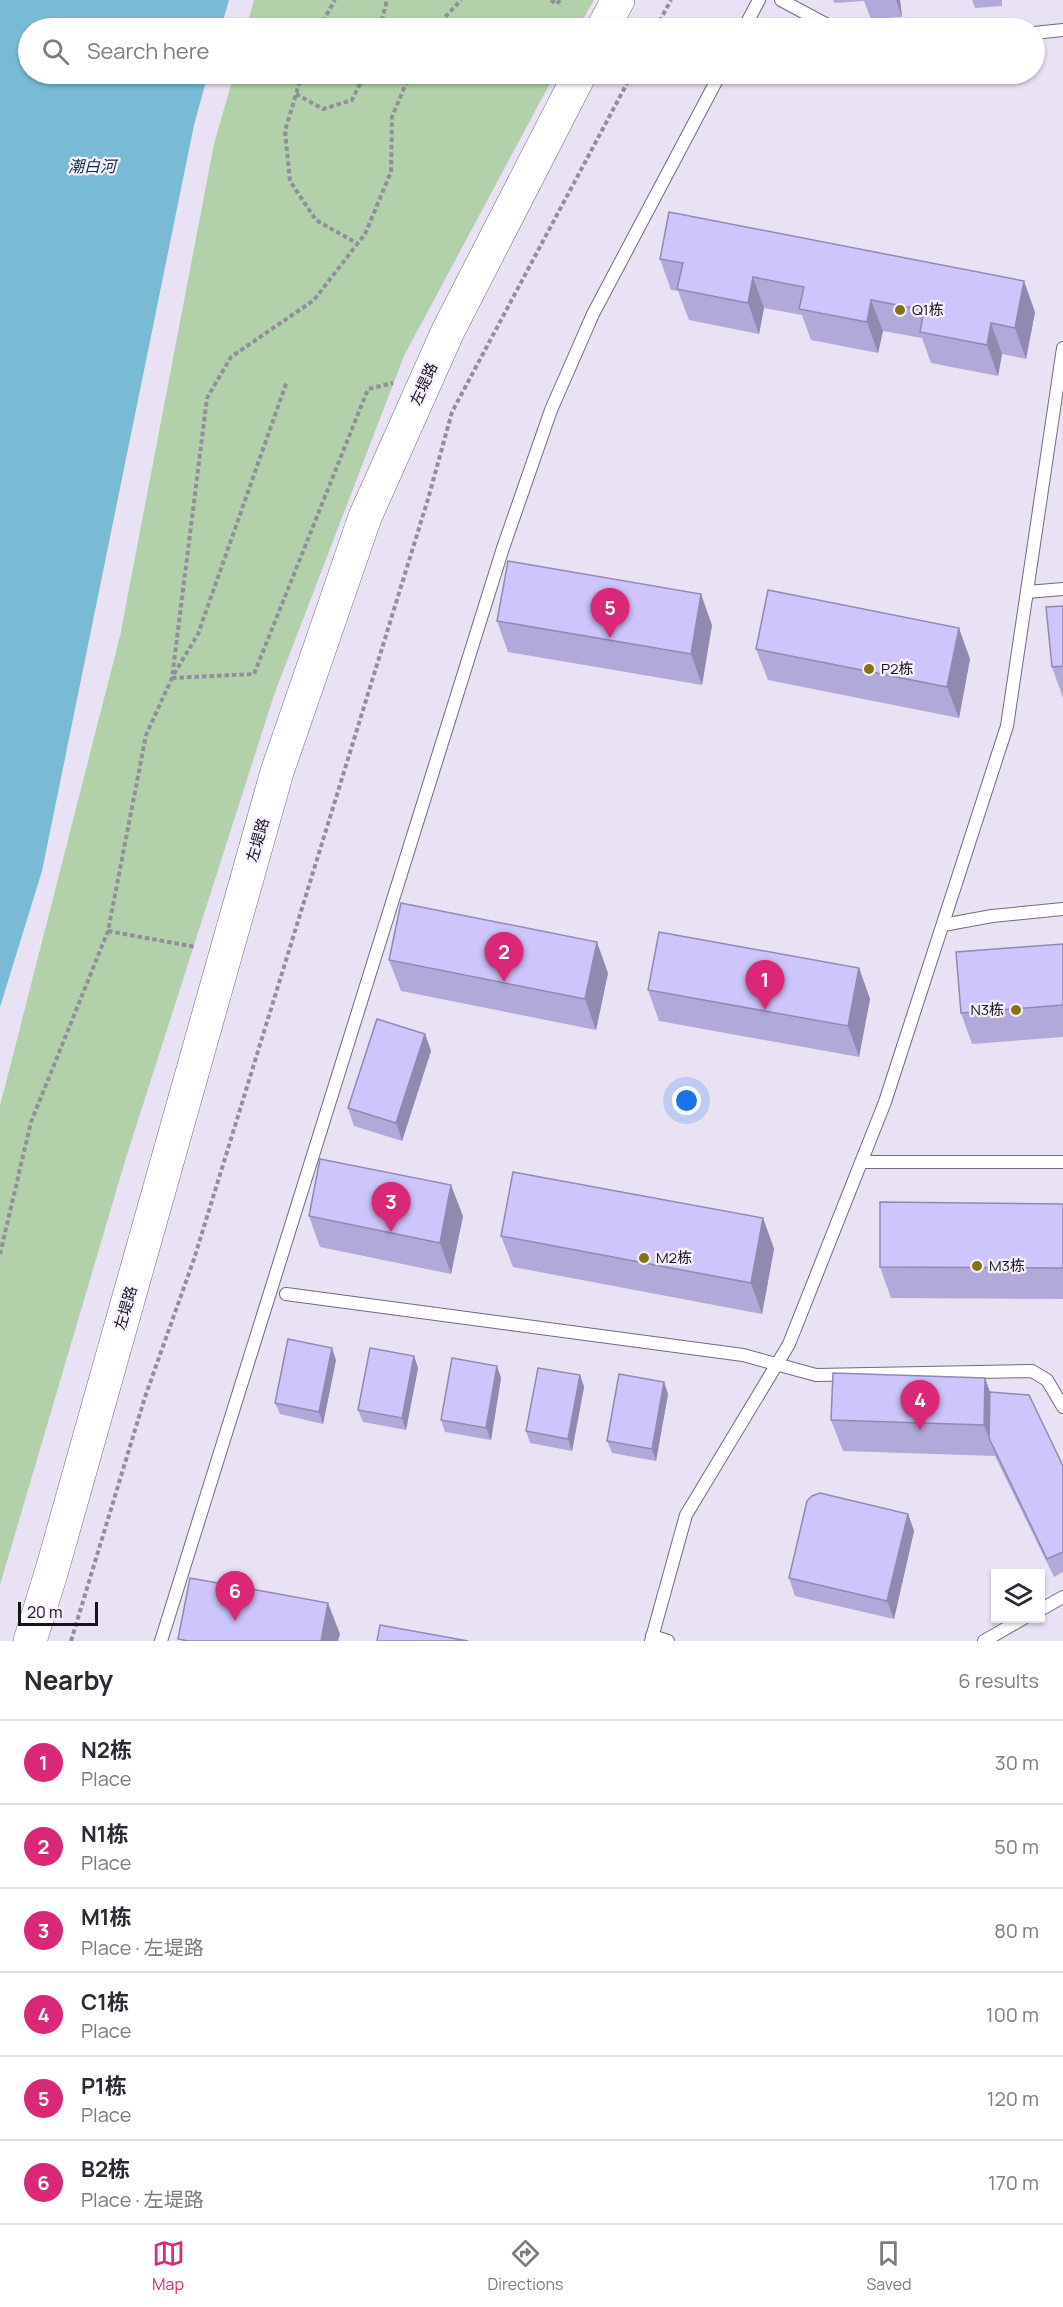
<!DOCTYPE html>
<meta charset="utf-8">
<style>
body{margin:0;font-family:Manrope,"Noto Sans SC",sans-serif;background:#f7f7f7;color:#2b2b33}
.controls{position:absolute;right:18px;bottom:18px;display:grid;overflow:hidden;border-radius:0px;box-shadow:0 2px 4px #0004}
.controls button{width:54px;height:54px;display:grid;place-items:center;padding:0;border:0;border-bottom:2px solid #e1e1e2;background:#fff;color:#2b2b33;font:30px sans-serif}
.scale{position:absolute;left:18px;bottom:15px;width:80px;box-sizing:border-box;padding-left:6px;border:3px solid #161319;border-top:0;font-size:16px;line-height:21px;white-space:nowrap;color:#161319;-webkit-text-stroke:4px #f6f0ff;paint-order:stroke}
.you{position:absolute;left:687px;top:1101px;width:21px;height:21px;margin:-15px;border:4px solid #fff;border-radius:50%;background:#1a73e8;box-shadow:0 0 0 9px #1a73e833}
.badge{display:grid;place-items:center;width:39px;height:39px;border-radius:50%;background:#db2777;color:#fff;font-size:20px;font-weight:700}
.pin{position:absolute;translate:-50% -50px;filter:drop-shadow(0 2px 3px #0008)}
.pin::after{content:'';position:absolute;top:32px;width:21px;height:18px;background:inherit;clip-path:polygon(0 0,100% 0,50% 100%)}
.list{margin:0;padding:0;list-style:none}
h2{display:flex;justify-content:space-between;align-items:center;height:78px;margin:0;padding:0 24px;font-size:26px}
h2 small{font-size:20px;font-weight:400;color:#7c7c81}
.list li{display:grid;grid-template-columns:39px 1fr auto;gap:18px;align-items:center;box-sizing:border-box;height:84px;padding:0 24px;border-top:2px solid #e1e1e2}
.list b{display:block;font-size:22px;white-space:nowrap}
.list p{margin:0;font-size:20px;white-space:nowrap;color:#7c7c81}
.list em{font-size:20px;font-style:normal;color:#7c7c81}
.icon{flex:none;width:33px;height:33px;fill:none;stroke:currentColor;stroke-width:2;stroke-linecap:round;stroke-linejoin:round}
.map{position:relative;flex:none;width:1063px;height:1641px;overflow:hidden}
.search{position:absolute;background:#fff;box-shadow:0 2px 4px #0004;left:18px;right:18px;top:18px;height:66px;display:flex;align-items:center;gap:15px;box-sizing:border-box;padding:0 21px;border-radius:33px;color:#7c7c81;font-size:22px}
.sheet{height:582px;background:#fff}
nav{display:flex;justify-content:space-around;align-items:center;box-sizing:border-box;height:84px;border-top:2px solid #e1e1e2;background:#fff;font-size:16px;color:#7c7c81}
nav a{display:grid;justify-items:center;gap:3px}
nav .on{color:#db2777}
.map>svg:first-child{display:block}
</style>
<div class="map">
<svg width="1063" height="1641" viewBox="0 0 1063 1641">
<rect width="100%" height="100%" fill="#e9e2f4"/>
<!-- green -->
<g fill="#b2d1aa">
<path d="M254,0H594L578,28H246Z"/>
<path d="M234,74H555L404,356L274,695L125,1161L0,1585V1106L120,636L214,144Z"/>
</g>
<!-- water -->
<path fill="#79bad5" d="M0,0H229L221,28H28V74H208L194,125L42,871L0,1007Z"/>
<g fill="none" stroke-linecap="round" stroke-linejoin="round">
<!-- lane casing -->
<g stroke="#706b7a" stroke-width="14">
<g id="lane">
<path d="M781,0L833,28"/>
<path d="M744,28L759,0"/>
<path d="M1034,33L1063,30"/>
<path d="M1027,592L1063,589"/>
<path d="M943,925L992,916L1063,909"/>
<path d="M861,1162H1063"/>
<path d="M286,1294L743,1355L816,1375L1032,1371L1047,1380L1063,1407"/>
<path d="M1040,1610L1063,1597"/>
<path d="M652,1636L668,1641"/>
<path d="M161,1641L503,548L551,410L593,314L720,74"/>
<path d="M651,1641L686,1515L789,1344L885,1102L1007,726L1063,348"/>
<path d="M984,1641L1024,1618"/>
</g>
</g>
<!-- secondary casing -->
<g stroke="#706b7a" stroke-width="34">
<g id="secondary">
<path d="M603,28L618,0"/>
<path d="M30,1641L52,1570L277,772L365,517L448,331L580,74"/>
</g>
</g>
<!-- path -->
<g stroke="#938e9b" stroke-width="4" stroke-dasharray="4.5 3" stroke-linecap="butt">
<path d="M551,0L557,4L560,0"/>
<path d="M319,28L335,0"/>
<path d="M380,28L387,0"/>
<path d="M435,28L461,0"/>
<path d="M656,28L671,0"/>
<path d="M302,74L285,131L290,181L316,220L358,244"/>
<path d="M296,94L323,109L352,100L365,74"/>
<path d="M174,674L198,634L287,381"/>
<path d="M172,678L254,674L368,389L393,383"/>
<path d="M108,931L196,947"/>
<path d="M0,1254L31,1122L108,931L146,735L172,678L207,398L231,357L314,300L365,234L391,172L392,117L410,74"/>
<path d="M71,1641L145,1397L194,1259L428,499L452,412L632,74"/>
</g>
<!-- lane -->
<use href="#lane" stroke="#fff" stroke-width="12"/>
<!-- secondary -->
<use href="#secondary" stroke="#fff" stroke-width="33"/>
</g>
<!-- wall -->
<g fill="#b1a9d9">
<path d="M833,0H900L902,17L871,19L864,1L834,3Z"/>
<path d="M972,0H1002V6L975,8Z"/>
<path d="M660,259L1035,312L1026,359L1002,354L998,376L931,363L922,338L883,331L878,353L811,340L802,315L764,308L759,334L689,320L678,291L671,290Z"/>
<path d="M1063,606V698L1052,667Z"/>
<path d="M497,621L712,625L702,685L508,652Z"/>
<path d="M756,649L970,659L959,718L768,680Z"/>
<path d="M1063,944V1037L972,1044L961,1013Z"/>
<path d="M389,960L608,973L596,1030L401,991Z"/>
<path d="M859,968L870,999L859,1057L659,1021L648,990Z"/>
<path d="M425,1034L431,1051L402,1141L354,1126L348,1108Z"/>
<path d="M1063,1204V1299L891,1298L880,1267Z"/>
<path d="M309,1216H463L451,1274L320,1247Z"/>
<path d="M763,1218L774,1249L762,1314L513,1267L501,1236Z"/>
<path d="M414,1356L418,1368L406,1430L363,1422L358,1410Z"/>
<path d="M336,1360L323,1424L280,1414L275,1403Z"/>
<path d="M580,1375L584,1387L572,1451L530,1443L526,1431Z"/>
<path d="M501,1378L491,1440L445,1432L441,1420Z"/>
<path d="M985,1378L990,1392L1063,1466V1572L1054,1577L995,1456L843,1451L831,1420Z"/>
<path d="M664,1382L668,1394L656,1461L612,1453L607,1441Z"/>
<path d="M908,1514L914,1531L894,1619L795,1596L789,1578Z"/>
</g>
<!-- shaded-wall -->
<g fill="#908ab0">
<path d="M896,0H900L902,17Z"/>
<path d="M753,277L764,308L759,334L748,303Z"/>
<path d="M1024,281L1035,312L1026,359L1015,328Z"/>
<path d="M871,300L883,331L878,353L867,322Z"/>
<path d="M991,323L1002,354L998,376L987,345Z"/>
<path d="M701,594L712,625L702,685L691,654Z"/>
<path d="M959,628L970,659L959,718L947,687Z"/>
<path d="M597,942L608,973L596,1030L585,999Z"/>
<path d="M859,968L870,999L859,1057L848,1026Z"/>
<path d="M425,1034L431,1051L402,1141L396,1123Z"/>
<path d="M451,1185L463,1216L451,1274L440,1243Z"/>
<path d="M763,1218L774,1249L762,1314L751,1283Z"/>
<path d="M332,1348L336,1360L323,1424L319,1412Z"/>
<path d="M414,1356L418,1368L406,1430L402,1418Z"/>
<path d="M497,1366L501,1378L491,1440L486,1428Z"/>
<path d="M580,1375L584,1387L572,1451L568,1439Z"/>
<path d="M985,1378L996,1409L989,1438L984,1425Z"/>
<path d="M664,1382L668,1394L656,1461L652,1449Z"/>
<path d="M908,1514L914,1531L894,1619L887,1601Z"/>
<path d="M328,1603L340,1634L338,1641H321Z"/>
</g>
<!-- building -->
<g fill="#cec5fc" stroke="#908ab0" stroke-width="1.5">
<path d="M669,212L1024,281L1015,328L991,323L987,345L920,332L924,310L871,300L867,322L799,309L804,287L753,277L748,303L677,289L683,263L660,259Z"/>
<path d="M508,561L701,594L691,654L497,621Z"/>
<path d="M768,590L959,628L947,687L756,649Z"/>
<path d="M1063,606V666L1052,667L1046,607Z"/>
<path d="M401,903L597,942L585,999L389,960Z"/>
<path d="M659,932L859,968L848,1026L648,990Z"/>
<path d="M1063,944V1005L961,1013L956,952Z"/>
<path d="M377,1019L425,1034L396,1123L348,1108Z"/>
<path d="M320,1159L451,1185L440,1243L309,1216Z"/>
<path d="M513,1172L763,1218L751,1283L501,1236Z"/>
<path d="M880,1202L1063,1204V1268L880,1267Z"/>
<path d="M288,1339L332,1348L319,1412L275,1403Z"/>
<path d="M370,1348L414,1356L402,1418L358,1410Z"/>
<path d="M452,1358L497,1366L486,1428L441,1420Z"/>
<path d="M538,1368L580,1375L568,1439L526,1431Z"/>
<path d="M833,1373L985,1378L984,1425L831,1420Z"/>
<path d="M619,1374L664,1382L652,1449L607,1441Z"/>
<path d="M990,1392L1029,1395L1063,1466V1552L1047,1559L989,1438Z"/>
<path d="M820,1493L908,1514L887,1601L789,1578L807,1501L812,1496Z"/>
<path d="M190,1578L328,1603L321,1641H188L178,1639Z"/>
<path d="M380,1625L468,1641H377Z"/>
</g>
<!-- markers -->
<g fill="#837314" stroke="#f6f0ff" stroke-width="2">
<circle cx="900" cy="310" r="6"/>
<circle cx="869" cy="669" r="6"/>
<circle cx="1016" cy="1010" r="6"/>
<circle cx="644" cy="1258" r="6"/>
<circle cx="977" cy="1266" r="6"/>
</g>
<g text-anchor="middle" stroke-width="4.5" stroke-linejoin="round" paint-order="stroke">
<!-- poi labels -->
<g font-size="15" fill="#161319" stroke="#f6f0ff" text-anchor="start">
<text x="912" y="315">Q1栋</text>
<text x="881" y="674">P2栋</text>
<text x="1004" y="1015" text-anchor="end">N3栋</text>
<text x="656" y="1263">M2栋</text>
<text x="989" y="1271">M3栋</text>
</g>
<!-- street labels -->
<g font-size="15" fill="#161319" stroke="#f6f0ff">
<text transform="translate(424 384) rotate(-66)" y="5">左堤路</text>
<text transform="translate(258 840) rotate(-74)" y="5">左堤路</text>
<text transform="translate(126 1308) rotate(-74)" y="5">左堤路</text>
</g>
<!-- water labels -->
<g font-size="16" font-style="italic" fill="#0e2d39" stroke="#f6f0ff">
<text x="92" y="172">潮白河</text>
</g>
</g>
</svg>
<div class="controls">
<button><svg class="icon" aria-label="layers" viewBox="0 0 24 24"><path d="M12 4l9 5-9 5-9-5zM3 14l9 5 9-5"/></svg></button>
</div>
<div class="scale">20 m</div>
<div class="you"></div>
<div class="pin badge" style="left:765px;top:1010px">1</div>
<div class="pin badge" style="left:504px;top:982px">2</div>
<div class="pin badge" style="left:391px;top:1232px">3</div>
<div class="pin badge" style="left:920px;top:1430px">4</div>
<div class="pin badge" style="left:610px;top:638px">5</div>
<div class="pin badge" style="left:235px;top:1621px">6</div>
<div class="search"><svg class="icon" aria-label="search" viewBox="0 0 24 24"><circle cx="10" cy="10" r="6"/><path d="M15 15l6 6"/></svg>Search here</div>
</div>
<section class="sheet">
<h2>Nearby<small>6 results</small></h2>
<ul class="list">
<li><span class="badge">1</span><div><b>N2栋</b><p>Place</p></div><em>30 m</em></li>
<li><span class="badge">2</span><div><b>N1栋</b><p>Place</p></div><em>50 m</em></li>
<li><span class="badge">3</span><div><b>M1栋</b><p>Place · 左堤路</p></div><em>80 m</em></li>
<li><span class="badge">4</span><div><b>C1栋</b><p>Place</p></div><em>100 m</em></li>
<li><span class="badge">5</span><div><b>P1栋</b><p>Place</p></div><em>120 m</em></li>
<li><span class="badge">6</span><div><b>B2栋</b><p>Place · 左堤路</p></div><em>170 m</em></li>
</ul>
</section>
<nav>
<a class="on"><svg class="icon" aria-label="map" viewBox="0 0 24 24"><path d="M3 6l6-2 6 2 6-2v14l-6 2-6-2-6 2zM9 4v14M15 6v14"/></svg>Map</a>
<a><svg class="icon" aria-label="directions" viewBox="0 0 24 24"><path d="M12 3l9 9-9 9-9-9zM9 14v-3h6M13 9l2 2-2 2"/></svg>Directions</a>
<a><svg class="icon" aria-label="saved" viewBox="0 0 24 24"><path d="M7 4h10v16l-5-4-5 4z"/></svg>Saved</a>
</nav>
